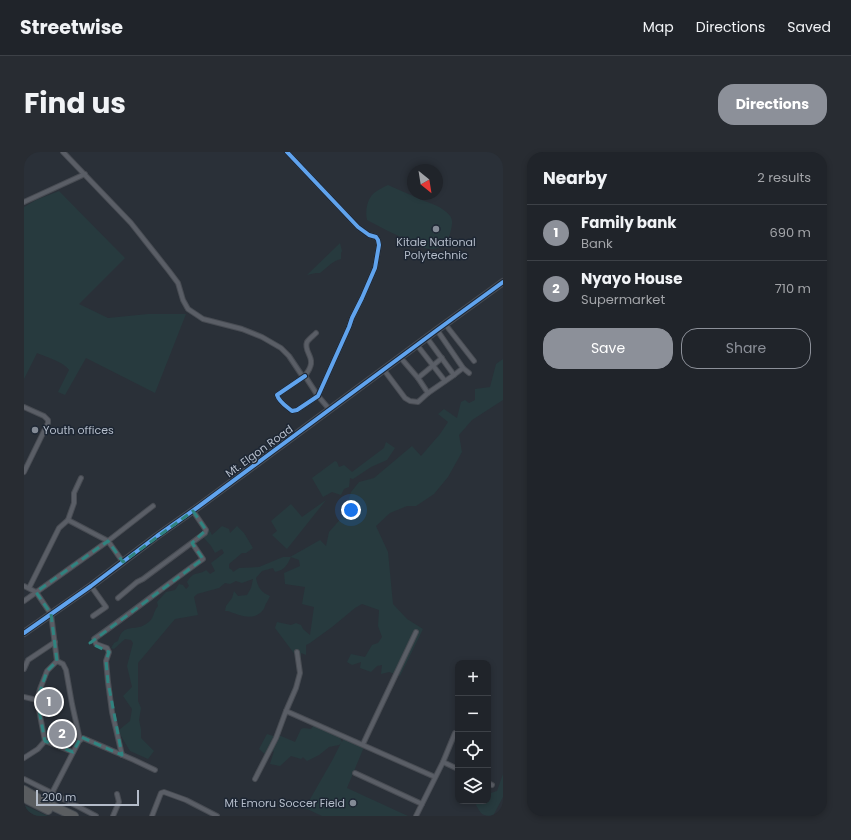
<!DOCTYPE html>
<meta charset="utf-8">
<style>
body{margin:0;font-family:Poppins,sans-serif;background:#282c32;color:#f1f3f6}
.controls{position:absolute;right:12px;bottom:12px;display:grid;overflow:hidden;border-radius:8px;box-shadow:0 2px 6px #0003}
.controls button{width:36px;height:36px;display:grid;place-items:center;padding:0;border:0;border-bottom:1px solid #3d4147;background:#20242a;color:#f1f3f6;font:20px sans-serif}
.compass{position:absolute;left:383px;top:12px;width:36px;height:36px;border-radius:50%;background:#20242a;box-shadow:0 2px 6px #0003;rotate:150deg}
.scale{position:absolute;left:12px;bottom:10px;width:103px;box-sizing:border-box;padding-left:4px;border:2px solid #b4bcc9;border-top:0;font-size:11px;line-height:14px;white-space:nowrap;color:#b4bcc9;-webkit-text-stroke:3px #1d2633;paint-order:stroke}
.you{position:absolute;left:327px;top:358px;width:14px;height:14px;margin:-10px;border:3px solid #fff;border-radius:50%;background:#1a73e8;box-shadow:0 0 0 6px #1a73e833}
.badge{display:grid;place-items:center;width:26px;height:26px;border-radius:50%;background:#8c9099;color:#fff;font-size:13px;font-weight:700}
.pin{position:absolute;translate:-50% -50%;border:2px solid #fff;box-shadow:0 1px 4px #0006}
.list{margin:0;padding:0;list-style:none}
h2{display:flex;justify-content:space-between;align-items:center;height:52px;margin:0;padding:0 16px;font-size:17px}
h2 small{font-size:13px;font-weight:400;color:#a2a4a8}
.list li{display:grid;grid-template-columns:26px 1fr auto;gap:12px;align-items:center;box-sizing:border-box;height:56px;padding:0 16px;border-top:1px solid #3d4147}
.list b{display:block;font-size:15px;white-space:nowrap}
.list p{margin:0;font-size:13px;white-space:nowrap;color:#a2a4a8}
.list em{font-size:13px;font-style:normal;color:#a2a4a8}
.actions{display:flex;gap:8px;padding:12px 16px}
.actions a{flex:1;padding:9px 0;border:1px solid #8c9099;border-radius:16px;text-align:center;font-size:14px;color:#8c9099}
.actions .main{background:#8c9099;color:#fff}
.icon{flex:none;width:22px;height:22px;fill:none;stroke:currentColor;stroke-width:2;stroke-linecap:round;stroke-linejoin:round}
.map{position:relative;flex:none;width:479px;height:664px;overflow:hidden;border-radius:16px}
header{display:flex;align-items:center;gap:24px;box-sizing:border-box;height:56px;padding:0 20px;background:#20242a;border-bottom:1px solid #3d4147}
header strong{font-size:19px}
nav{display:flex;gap:22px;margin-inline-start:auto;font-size:14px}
.intro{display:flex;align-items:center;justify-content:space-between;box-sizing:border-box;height:96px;padding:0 24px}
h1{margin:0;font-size:28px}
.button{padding:10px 18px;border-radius:16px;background:#8c9099;color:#fff;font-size:14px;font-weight:700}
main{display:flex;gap:24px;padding:0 24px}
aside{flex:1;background:#20242a;border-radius:16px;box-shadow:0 2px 6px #0003}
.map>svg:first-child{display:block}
</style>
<header>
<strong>Streetwise</strong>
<nav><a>Map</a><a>Directions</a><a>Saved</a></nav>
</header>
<div class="intro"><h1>Find us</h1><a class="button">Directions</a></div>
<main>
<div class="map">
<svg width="479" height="664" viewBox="0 0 479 664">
<rect width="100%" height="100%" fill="#2a3038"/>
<!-- green -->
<g fill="#273a3e">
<path d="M364,33C375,38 387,43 398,48C406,51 415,54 421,59C429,65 429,69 427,78C424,92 415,100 400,96L362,78L343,68C341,59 343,47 350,41C354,38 359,35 364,33Z"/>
<path d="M35,39L101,106L55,152L84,166L124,162H162L131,241L62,206L41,243L34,240L45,218C40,210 22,205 13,201L0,227V55L12,48Z"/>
<path d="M316,91L318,99L317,101V107C308,109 304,115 296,121H292L283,123Z"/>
<path d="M479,207V248L448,268L435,283L438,300L424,325L410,342L392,354H383L366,361L352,374L364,400L369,452L383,467L399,477L376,524L365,520L357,522L358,513L353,514L347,520L336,516L337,510L328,513L323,510L327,502L341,505L348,493L354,491L358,485L354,474L355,458L338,452L331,456L308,475L286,491L282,493V503L277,501V509L272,508V504L251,476L253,470L267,473L272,471L277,473L279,477L286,483L290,455L278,452L281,435L261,432L260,421L276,414L275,408L267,405C263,413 261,418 251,420L249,416L238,419L232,426C234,436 237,440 246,444C245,446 244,448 243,450C241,452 241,456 239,458C230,470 215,463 204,459H201L202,454L208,446L210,439L214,444L223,443L227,436L229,427L218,431L212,429L206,432L201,431L195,436L173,442L170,445L174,463L151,467L114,511V549L117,556L115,568L117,577V586L130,599L124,607L106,599L97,584L95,578L106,569L108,557L99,544L108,535L103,514L109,491L107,488L101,487L90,497L87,496L90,491L94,489C99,470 111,480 122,472C131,467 128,461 134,454L133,450L142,440L151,438L155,432L159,433L162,437L165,434L163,430C170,418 174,424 182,418L186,422L191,419L187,411L200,401L198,397L191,401L187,394L179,385L184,381L183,377H185L188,383L198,374L205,377L206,381L213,374L220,381L229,396L222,401H218L205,412V416L208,418L209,420L215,416L235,415L259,405H266L296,388L302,394L305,380L320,363L327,340L335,330L350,326L388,294L397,304L416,282L424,270L414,262L420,257L433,266L437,250L441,248L445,251L451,248V237L466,235L472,212Z"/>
<path d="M362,290L371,296L363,308L347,315L329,327L326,326L325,335L320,337L317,343L308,340L299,345L288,326L311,309L313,310L315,315L320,313L328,320L360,296Z"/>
<path d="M302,348L263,397L248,383L253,379L247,369L267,352L278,365Z"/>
<path d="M290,573L316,585L318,590L320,586L340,595L323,636L384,664H298L281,656L309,607L317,591L315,593L305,595L295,603L283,609L279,605L277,607L267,604L256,614L246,612L250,599L242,603L235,597L243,582L249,584H257L271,590L277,577L280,576L287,577Z"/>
<path d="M479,622V645L469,664C458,664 457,662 452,653L454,649H464V642L473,639Z"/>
<path d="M0,653L24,664H0Z"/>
</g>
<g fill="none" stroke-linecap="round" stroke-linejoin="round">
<!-- street casing -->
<g stroke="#484c53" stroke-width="6">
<g id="street">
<path d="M39,0L107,71L145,119L154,131L159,148L164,157L179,167L218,177L238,185L257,196L265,204L279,225"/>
<path d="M263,0L334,75L345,83L352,85L354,88L355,93L351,116L338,146L328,166L325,175L294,244L273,258L268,259C262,254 255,250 253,243L281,224"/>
<path d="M0,50L61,22"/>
<path d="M421,172L450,209"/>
<path d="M413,178L439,216L445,221"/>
<path d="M292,181C289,184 285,187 283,190C280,197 287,203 287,209C288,215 284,219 281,224L294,244L306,258"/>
<path d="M393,193L421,229"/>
<path d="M376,205L394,226L404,241"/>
<path d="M360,218L381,246L386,249L394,250L404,241L430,223L403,186"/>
<path d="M430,223L439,216"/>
<path d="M394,226L418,206"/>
<path d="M0,255L20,264L24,268V271L0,320"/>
<path d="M44,368L50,351V341L57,326"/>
<path d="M0,434L12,440L27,462L33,509"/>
<path d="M67,434L82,455L69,464"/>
<path d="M5,436L35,376L44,368L84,389L129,354"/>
<path d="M94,446L113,430L119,427L181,381L182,378L169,359"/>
<path d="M0,449L84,389L99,410"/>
<path d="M33,509L39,512L42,518L48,552L56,588"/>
<path d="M0,517L4,508L31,490"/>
<path d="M0,545L13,548"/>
<path d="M262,559L272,536L276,521L273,500"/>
<path d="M21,589L49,600"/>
<path d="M339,592L392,480"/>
<path d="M98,603L88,560L84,530L82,509L85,500L83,496L72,492L70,487C107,461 142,433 179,407L168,391"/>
<path d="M0,606L14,597L21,589L13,548L16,537L23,519L33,509"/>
<path d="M419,610L434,617"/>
<path d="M331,621L398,652"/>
<path d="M0,627L28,641L72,664"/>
<path d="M231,627L252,586L262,559L411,625"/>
<path d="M464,631L468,633"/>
<path d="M28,641L55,589L59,586L110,608L131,618"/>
<path d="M89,664L95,650L93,642"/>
<path d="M128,664L137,641L140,640L162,648L193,664"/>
<path d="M392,664L419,610L431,581"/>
</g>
</g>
<!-- secondary casing -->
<g stroke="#484c53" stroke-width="8">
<path id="secondary" d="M0,481L67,434L133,384L174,355L413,178L479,130"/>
</g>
<!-- highway casing -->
<g stroke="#474c53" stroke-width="10">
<g id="highway">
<path d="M0,638L22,651L50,664"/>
<path d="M0,646L24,658"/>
</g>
</g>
<!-- street -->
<use href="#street" stroke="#5a5e66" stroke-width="4"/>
<!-- secondary -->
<use href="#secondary" stroke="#595d64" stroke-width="6"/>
<!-- highway -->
<use href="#highway" stroke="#5a5d60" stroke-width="8"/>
<!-- cycleway casing -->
<g stroke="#1d2633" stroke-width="6">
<g id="cycleway">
<path d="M263,0L334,75L345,83L352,85L354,88L355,93L351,116L338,146L328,166L325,175L294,244L273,258L268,259C262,254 255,250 253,243L281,224"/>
<path d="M0,481L67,434L133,384L174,355L413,178L479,130"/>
</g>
</g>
<!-- cycleway -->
<use href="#cycleway" stroke="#60a3ed" stroke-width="4"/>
</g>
<!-- marked area -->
<path fill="none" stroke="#308480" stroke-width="3" stroke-dasharray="8 5" stroke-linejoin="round" d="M169,359L182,378L168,391L179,407L66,491L85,500L82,509L84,530L98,603L57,585L49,600L21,589L13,548L23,519L33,509L27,462L12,440L84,389L99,410Z"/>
<!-- markers -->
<g fill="#848b96" stroke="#1d2633" stroke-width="1.5">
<circle cx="412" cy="77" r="4"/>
<circle cx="11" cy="278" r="4"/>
<circle cx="329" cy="651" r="4"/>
</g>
<g text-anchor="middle" stroke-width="3" stroke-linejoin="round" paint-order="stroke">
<!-- poi labels -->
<g font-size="11" fill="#b4bcc9" stroke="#1d2633">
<text x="412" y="94">Kitale National<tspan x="412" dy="13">Polytechnic</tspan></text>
<text x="19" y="282" text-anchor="start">Youth offices</text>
<text x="321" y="655" text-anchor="end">Mt Emoru Soccer Field</text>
</g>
<!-- street labels -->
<g font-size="11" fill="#b4bcc9" stroke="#1d2633">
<text transform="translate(235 299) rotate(-36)" y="4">Mt. Elgon Road</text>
</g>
</g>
</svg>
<div class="controls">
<button>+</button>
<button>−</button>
<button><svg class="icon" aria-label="locate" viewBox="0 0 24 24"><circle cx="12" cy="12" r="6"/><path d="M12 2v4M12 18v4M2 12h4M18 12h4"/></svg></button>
<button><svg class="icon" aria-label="layers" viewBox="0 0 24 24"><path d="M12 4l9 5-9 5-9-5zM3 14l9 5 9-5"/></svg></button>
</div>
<svg class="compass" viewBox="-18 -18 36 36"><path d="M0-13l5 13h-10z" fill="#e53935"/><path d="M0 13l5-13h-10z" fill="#a2a4a8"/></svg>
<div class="scale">200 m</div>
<div class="you"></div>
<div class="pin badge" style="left:25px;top:550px">1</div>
<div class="pin badge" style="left:38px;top:582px">2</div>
</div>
<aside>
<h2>Nearby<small>2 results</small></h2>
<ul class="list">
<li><span class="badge">1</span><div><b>Family bank</b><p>Bank</p></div><em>690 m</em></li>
<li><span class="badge">2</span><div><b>Nyayo House</b><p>Supermarket</p></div><em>710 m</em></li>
</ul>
<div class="actions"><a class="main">Save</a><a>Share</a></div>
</aside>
</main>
